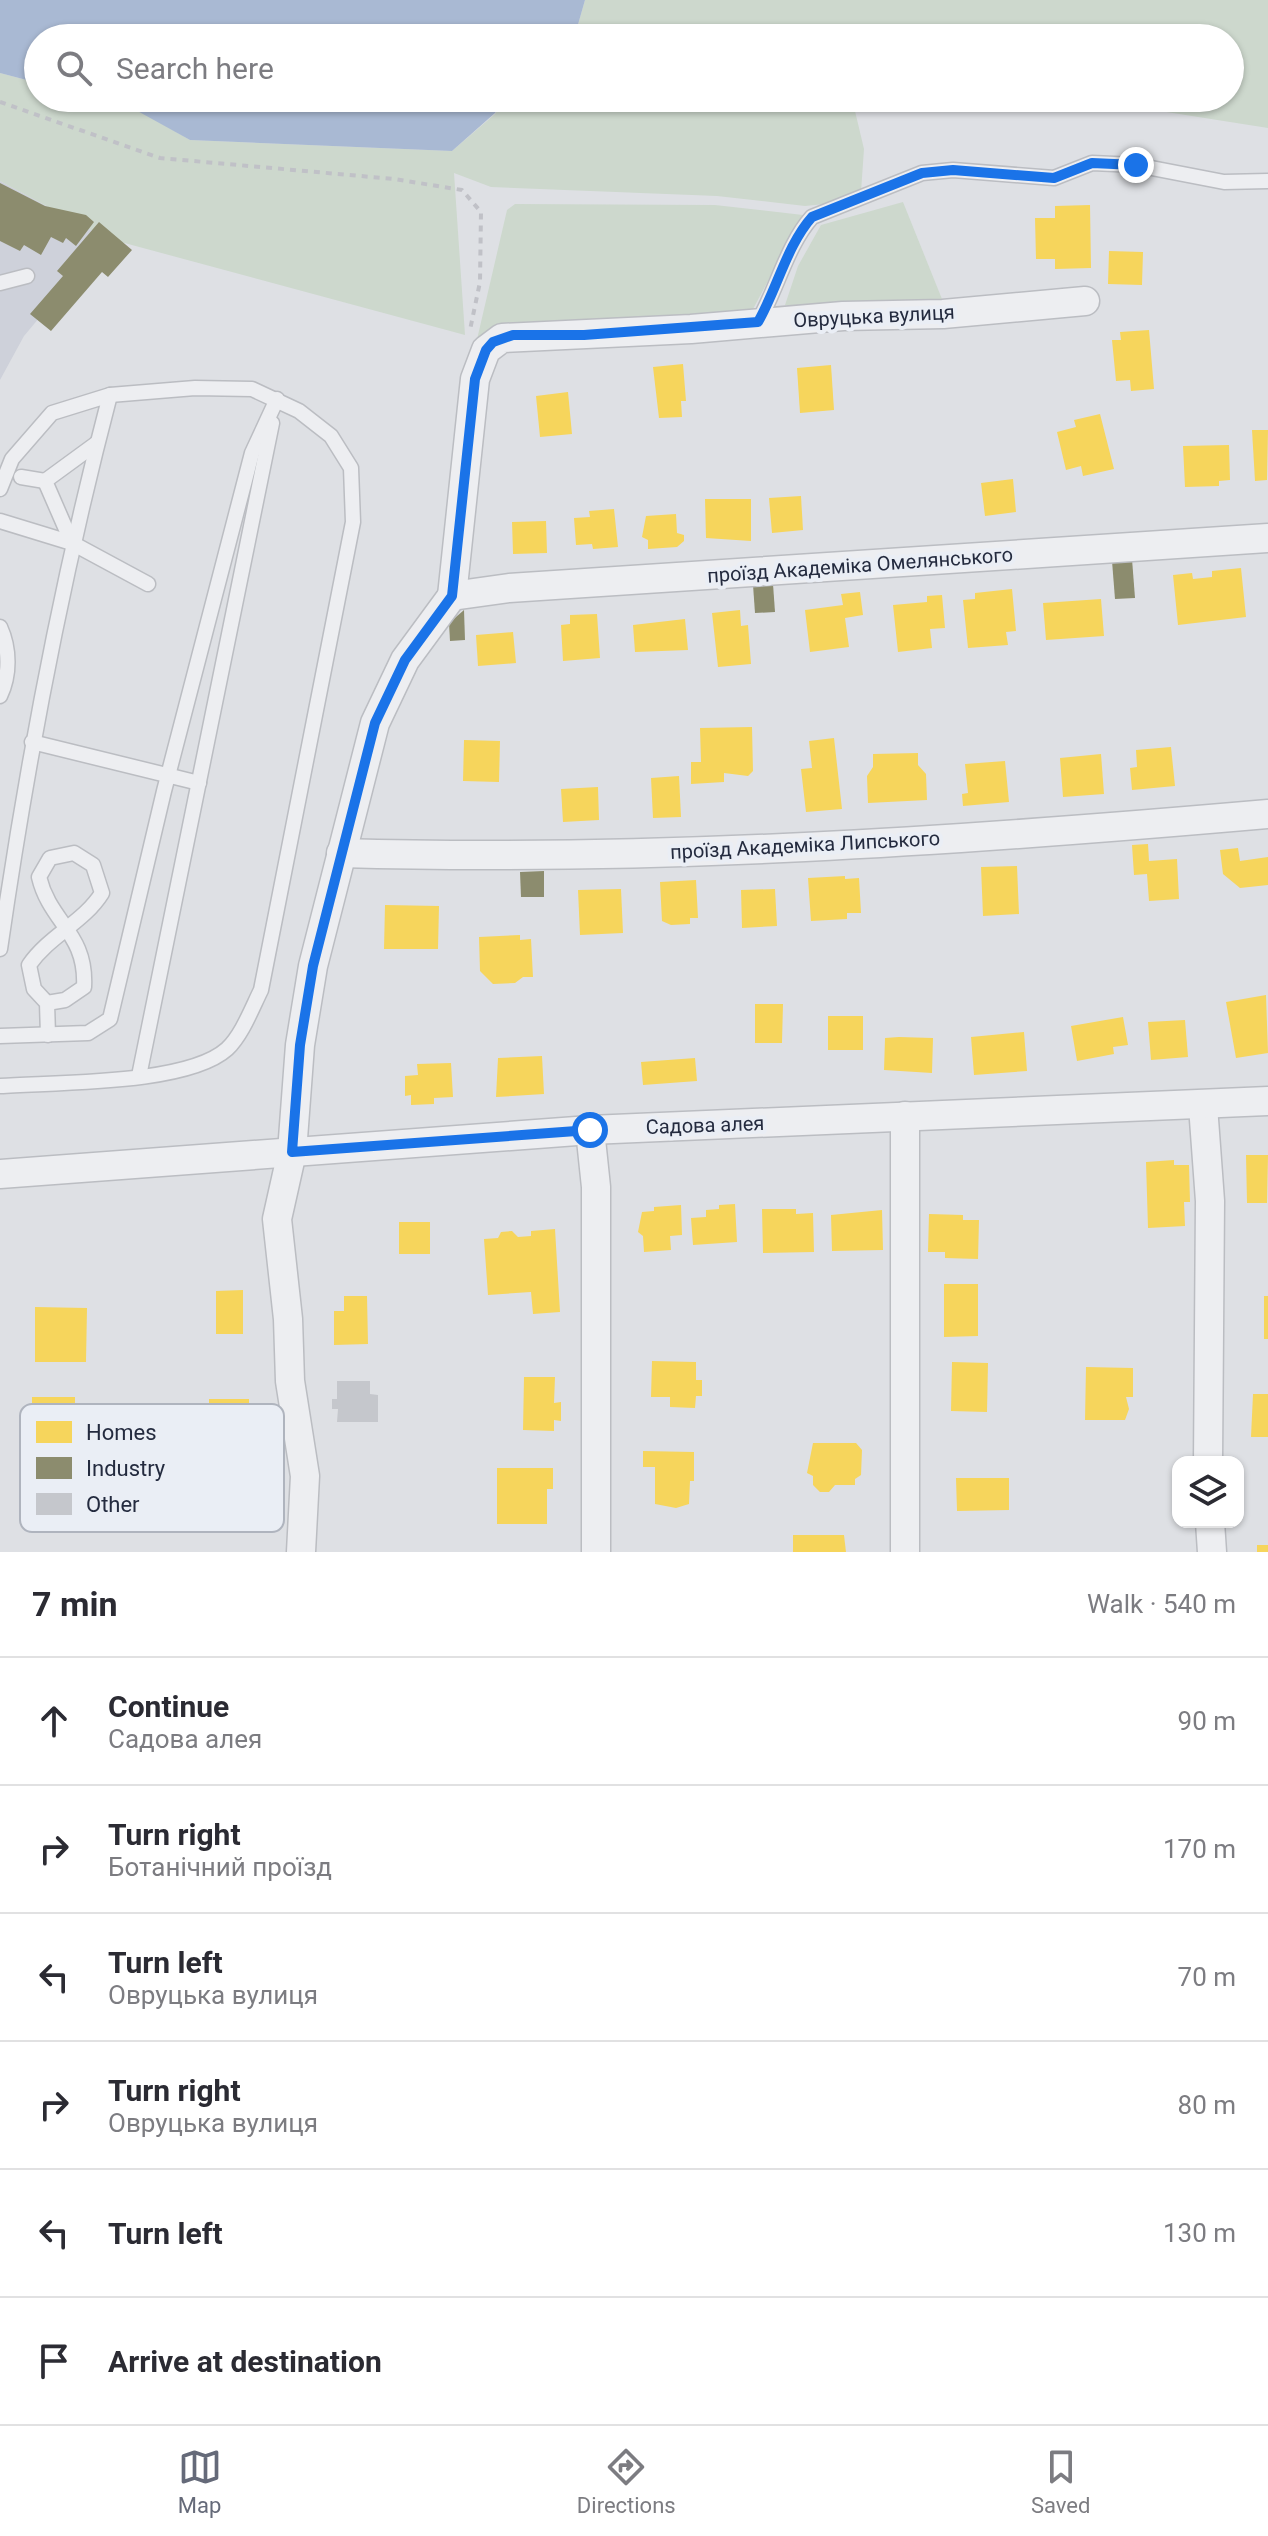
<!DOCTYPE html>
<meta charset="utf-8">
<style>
body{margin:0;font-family:Roboto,sans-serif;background:#f2f2f3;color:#2b2b33}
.controls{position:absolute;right:24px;bottom:24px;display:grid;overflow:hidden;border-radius:16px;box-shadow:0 2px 6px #0004}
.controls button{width:72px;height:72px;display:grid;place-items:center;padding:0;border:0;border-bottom:2px solid #e1e1e2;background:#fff;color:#2b2b33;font:40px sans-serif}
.stop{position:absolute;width:24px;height:24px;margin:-18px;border:6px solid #1a73e8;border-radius:50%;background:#fff}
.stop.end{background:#1a73e8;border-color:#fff;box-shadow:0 2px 8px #0008}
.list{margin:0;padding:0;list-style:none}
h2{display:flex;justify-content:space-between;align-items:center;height:104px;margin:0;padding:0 32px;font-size:34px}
h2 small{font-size:26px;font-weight:400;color:#7c7c81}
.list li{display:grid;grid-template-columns:52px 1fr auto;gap:24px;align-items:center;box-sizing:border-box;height:128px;padding:0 32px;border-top:2px solid #e1e1e2}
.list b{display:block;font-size:30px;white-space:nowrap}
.list p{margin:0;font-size:26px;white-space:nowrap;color:#7c7c81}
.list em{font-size:26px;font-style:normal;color:#7c7c81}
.icon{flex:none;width:44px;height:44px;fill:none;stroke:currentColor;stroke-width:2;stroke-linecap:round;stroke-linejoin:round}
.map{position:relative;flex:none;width:1268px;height:1552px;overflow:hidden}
.search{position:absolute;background:#fff;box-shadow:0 2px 6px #0004;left:24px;right:24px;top:24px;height:88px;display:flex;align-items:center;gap:20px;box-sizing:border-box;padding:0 28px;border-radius:44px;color:#7c7c81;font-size:30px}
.sheet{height:872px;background:#fff}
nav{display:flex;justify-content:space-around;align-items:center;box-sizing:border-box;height:112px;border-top:2px solid #e1e1e2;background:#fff;font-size:22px;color:#7c7c81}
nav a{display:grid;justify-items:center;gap:4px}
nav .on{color:#656a79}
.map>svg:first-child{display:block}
</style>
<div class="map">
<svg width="1268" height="1552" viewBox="0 0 1268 1552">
<rect width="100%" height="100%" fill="#dee0e4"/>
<!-- built -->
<path fill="#ced1da" d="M0,181L106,238L24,336L0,380Z"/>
<!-- green -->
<g fill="#cdd8cd">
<path d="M585,0H1268V128L1103,102L855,111L864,149L861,192L825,204L805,206L717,196L491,187L454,173L465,335L106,238L0,181V73L38,83V98L119,99L190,140L452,151L495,114L504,98H1230V38H562L577,28Z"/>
<path d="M903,202L944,304L785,305L798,266L821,225Z"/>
<path d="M515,204L715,205L803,215L752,311L475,348L507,210Z"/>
</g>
<!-- water -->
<g fill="#a9b9d3">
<path d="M0,0H585L577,28L562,38H38V83L0,73Z"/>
<path d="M114,98H504L495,113L452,151L190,140Z"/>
</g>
<!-- homes -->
<g fill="#f6d55c">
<path d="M1090,205L1091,268L1055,269V259H1036L1035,218H1055V206Z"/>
<path d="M1109,251L1143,252L1142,285L1108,284Z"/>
<path d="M1149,330L1154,389L1131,391L1130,380L1116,381L1112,340H1121L1120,332Z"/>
<path d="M683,364L686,401H681L682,417L659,418L653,367Z"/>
<path d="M831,365L834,410L800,413L797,368Z"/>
<path d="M568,392L572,434L540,437L536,396Z"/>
<path d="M1100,414L1114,469L1083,476L1081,466L1066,470L1057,432L1076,427L1074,420Z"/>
<path d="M1252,430H1268L1267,480L1255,481Z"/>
<path d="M1229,445L1230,480L1219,481V486L1185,487L1183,446Z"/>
<path d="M1013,479L1016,512L985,516L981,483Z"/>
<path d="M801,496L803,530L772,533L769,498Z"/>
<path d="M705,499H751V541L706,538Z"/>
<path d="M614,509L618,547L593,549L592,544L576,545L574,518L590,517L589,511Z"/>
<path d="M676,514L677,533L684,535V541L677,547L648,549V540L642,537L646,516Z"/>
<path d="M546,521L547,553L513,554L512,522Z"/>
<path d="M1241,568L1246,617L1178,625L1173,575L1192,573L1193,579L1212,577V571Z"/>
<path d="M1012,589L1016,631L1006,632L1008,645L968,648L963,600L975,599V593Z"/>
<path d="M860,592L863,615L845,618L849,647L810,652L805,610L843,605L841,594Z"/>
<path d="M942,595L945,628L930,629L932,648L898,652L893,605L927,602V596Z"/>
<path d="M1101,599L1104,636L1046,640L1043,603Z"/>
<path d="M740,610L741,626L748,625L751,664L718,667L712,613Z"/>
<path d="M597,614L600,658L563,661L561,625L570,624V615Z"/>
<path d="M685,619L688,650L635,652L633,625Z"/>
<path d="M513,632L516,663L478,666L476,635Z"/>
<path d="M752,727L753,771L748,776L724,773V782L691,784V762H701L700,728Z"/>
<path d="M834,738L842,809L806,812L801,769L812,768L809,741Z"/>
<path d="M464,740L500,741L499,782L463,781Z"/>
<path d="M1171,747L1175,786L1132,790L1130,768L1137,767L1136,750Z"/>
<path d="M918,753V765L926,774L927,800L868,803L867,776L873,767V754Z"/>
<path d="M1101,754L1104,794L1063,797L1060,758Z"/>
<path d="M1005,761L1009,802L963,806L962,794L968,793L965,764Z"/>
<path d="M679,776L681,817L653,818L651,778Z"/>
<path d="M598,787L599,820L563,822L561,789Z"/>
<path d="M1148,844L1149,861L1177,859L1179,899L1149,901L1147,874L1134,875L1132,845Z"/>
<path d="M1238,848L1240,861L1268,857V885L1240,888L1223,874L1220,850Z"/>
<path d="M1017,866L1019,914L983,916L981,867Z"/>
<path d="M845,876V879L859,878L861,913H847V919L811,921L808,878Z"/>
<path d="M696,880L698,918H690V924L671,925L662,921L660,882Z"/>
<path d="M621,889L623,933L580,935L578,890Z"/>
<path d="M775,889L777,926L742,928L741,890Z"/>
<path d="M385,905L439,906L438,949H384Z"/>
<path d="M520,935V940L531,939L533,977H523L515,983L493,984L480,971L479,937Z"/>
<path d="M1266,995L1268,1053L1236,1058L1226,1002Z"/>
<path d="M755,1004H783L782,1043H755Z"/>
<rect x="828" y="1016" width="35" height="34"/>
<path d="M1123,1017L1128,1045L1113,1047L1114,1054L1077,1061L1071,1026Z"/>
<path d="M1185,1020L1188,1057L1151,1060L1148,1022Z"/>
<path d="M1024,1032L1027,1071L974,1075L971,1037Z"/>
<path d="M899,1037L933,1038L932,1073L884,1070L885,1038Z"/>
<path d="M542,1056L544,1094L496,1097L498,1058Z"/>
<path d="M695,1058L697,1081L643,1085L641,1062Z"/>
<path d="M451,1063L453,1097L434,1098V1104L411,1105V1095L405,1096V1076L418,1075L417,1064Z"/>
<path d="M1246,1155H1268L1267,1203H1247Z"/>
<path d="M1174,1160V1165H1189L1190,1202H1184L1185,1226L1148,1228L1146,1162Z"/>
<path d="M735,1204L737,1242L693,1245L691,1218L706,1217V1210L719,1209V1205Z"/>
<path d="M681,1205L682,1235L670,1236L671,1250L644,1252L643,1236L638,1232L642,1212L654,1211V1207Z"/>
<path d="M762,1209H796V1214L813,1213L814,1252L763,1253Z"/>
<path d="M882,1210L883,1250L832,1251L831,1215Z"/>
<path d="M929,1214L963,1215V1220H979L978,1259L945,1258V1252H928Z"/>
<rect x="399" y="1222" width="31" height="32"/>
<path d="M555,1229L560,1312L533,1314L531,1292L488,1295L484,1239L498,1238L501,1232L512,1231L518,1237L531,1236V1231Z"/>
<path d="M944,1284H978V1336L944,1337Z"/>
<path d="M243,1290V1334H216V1291Z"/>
<path d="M344,1296H367L368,1344L334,1345V1311H344Z"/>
<rect x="1264" y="1296" width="4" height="43"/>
<path d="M35,1307L87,1308L86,1362H35Z"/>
<path d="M652,1361L696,1362V1380H702V1396H696L695,1408L670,1407V1397H651Z"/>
<path d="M952,1362L988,1363L987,1412L951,1411Z"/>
<path d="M1086,1367L1133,1368V1397H1126L1129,1409L1125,1420H1085Z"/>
<path d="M524,1377H555L554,1403L561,1402V1421L554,1420V1431L523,1430Z"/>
<path d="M1253,1394H1268V1437H1251Z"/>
<path d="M32,1397H75V1409H80V1431H72V1444L35,1443V1432H27V1409H32Z"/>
<path d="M209,1399H249V1450H222V1435H209Z"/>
<path d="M813,1443H856L862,1450L861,1475L855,1479V1485H835L829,1492H820L813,1485V1476L807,1473Z"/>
<path d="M643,1451L694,1452V1481H690L689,1504L676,1508L655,1504V1467H643Z"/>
<path d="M497,1468H553V1489H547V1524H497Z"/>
<path d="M956,1478H1009V1510L957,1511Z"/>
<path d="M793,1535H844L846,1552H793Z"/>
<rect x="1257" y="1545" width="11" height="7"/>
</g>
<!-- industry -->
<g fill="#8c8c6e">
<path d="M0,183L45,206L86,215L94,222L76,246L66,238L63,243L51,237L41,255L24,245L20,251L0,241Z"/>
<path d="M99,222L132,250L108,277L102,272L51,331L30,314L63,276L57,271Z"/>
<path d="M1132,559L1135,598L1115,599L1112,561Z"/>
<path d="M773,584L775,612L755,613L753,585Z"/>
<path d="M464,610L465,640L450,641L449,623Z"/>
<path d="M544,871V897H521L520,872Z"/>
</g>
<!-- building -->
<path fill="#c5c7cc" d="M337,1381H370V1394L378,1395V1422H337L338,1409H332V1399H337Z"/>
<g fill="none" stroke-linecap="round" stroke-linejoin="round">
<!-- service casing -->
<g stroke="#bbbdc2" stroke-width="17">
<g id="service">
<path d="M0,283L27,276"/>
<path d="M758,322C777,289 787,245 812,217L922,173L953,170L1054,178L1092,163L1136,165L1224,182L1268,181"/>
<path d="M21,477L45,481"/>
<path d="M0,489L12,459L52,413L110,395L195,388L252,389L299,411L331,436L351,468L353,522L261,990C252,1008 242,1035 227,1049C187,1085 55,1082 0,1086"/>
<path d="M0,521L72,543L148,584"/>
<path d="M72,543L45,481L97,443"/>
<path d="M0,627C10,649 10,675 0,696"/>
<path d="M32,742L199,783"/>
<path d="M0,949C27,762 62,578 110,395"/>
<path d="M47,1003L65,1000L84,987C87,933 50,923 39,877L50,858L74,853L93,865L102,893C84,922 50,935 29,965L34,989L47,1003L48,1035"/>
<path d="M0,1036L88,1033L110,1019L164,791L252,453L277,399"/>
<path d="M139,1076L272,423"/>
</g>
</g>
<!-- minor casing -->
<g stroke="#bbbdc2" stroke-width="31">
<g id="minor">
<path d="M452,596L475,379L486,350L502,338L691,329L843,316L943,314L1085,301"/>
<path d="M452,596L509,588L1268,538"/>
<path d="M341,853C650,862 960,841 1268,814"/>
<path d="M1203,1106L1210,1201L1208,1462"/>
<path d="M905,1116V1552"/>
<path d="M590,1130L596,1187V1552"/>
<path d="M0,1174L590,1130L1268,1101"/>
<path d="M1210,1522L1212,1552"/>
<path d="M301,1552L305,1476L290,1381L288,1319L277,1219L292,1152L300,1045L313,966L375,723L405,660L452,596"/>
</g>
</g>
<!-- path -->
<path stroke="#c0c1c7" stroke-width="4" stroke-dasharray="6 6" stroke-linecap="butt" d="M0,102L160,158L394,179L462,190L481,212L480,282L470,330"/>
<!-- service -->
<use href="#service" stroke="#edeef1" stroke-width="14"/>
<!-- minor -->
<use href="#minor" stroke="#edeef1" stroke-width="28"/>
</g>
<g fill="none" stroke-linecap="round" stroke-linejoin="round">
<!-- route -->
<path stroke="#1a73e8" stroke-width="10" d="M590,1130L292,1152L300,1045L313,966L375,723L405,660L452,596L475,379L486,350L493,342L513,335H584L758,322C777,289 787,245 812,217L922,173L953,170L1054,178L1092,163L1136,165"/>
</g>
<g text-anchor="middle" stroke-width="8" stroke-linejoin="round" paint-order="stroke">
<!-- street labels -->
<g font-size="20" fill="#242b3f" stroke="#eaeef5">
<text transform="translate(874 316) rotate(-3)" y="7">Овруцька вулиця</text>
<text transform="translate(860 565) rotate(-4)" y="7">проїзд Академіка Омелянського</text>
<text transform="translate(805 845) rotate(-3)" y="7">проїзд Академіка Липського</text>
<text transform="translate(705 1125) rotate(-2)" y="7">Садова алея</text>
</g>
</g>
<!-- legend -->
<rect x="20" y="1404" width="264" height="128" rx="12" fill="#eaeef5" stroke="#afb4be" stroke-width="2"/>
<rect x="36" y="1421" width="36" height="22" fill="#f6d55c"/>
<rect x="36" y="1457" width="36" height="22" fill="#8c8c6e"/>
<rect x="36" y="1493" width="36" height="22" fill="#c5c7cc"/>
<g font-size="22" fill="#242b3f">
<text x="86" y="1440">Homes</text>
<text x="86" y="1476">Industry</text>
<text x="86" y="1512">Other</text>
</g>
</svg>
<div class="controls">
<button><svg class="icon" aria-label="layers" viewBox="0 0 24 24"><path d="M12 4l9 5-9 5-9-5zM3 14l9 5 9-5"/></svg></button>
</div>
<div class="stop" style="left:590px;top:1130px"></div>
<div class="stop end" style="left:1136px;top:165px"></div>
<div class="search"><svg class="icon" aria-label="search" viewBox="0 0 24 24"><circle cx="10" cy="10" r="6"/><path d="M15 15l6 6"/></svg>Search here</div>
</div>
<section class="sheet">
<h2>7 min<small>Walk · 540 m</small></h2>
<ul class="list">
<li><svg class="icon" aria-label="ahead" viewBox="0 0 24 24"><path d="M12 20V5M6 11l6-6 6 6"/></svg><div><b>Continue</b><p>Садова алея</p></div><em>90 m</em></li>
<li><svg class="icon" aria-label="right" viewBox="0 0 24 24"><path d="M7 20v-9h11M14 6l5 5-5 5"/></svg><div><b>Turn right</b><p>Ботанічний проїзд</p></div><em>170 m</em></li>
<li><svg class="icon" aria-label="left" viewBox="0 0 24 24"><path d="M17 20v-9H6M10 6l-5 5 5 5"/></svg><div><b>Turn left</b><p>Овруцька вулиця</p></div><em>70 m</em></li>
<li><svg class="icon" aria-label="right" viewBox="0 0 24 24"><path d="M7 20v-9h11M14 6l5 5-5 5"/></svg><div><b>Turn right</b><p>Овруцька вулиця</p></div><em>80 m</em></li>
<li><svg class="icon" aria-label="left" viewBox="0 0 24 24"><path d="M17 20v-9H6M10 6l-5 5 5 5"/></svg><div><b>Turn left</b></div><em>130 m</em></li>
<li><svg class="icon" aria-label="arrive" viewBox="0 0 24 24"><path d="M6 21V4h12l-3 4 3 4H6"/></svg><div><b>Arrive at destination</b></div></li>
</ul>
</section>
<nav>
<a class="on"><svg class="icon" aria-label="map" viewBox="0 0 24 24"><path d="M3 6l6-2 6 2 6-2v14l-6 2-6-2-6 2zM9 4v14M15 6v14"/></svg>Map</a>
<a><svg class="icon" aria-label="directions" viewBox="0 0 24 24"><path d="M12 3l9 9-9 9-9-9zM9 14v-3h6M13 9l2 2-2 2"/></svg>Directions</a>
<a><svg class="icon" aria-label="saved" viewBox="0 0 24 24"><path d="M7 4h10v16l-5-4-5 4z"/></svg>Saved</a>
</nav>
